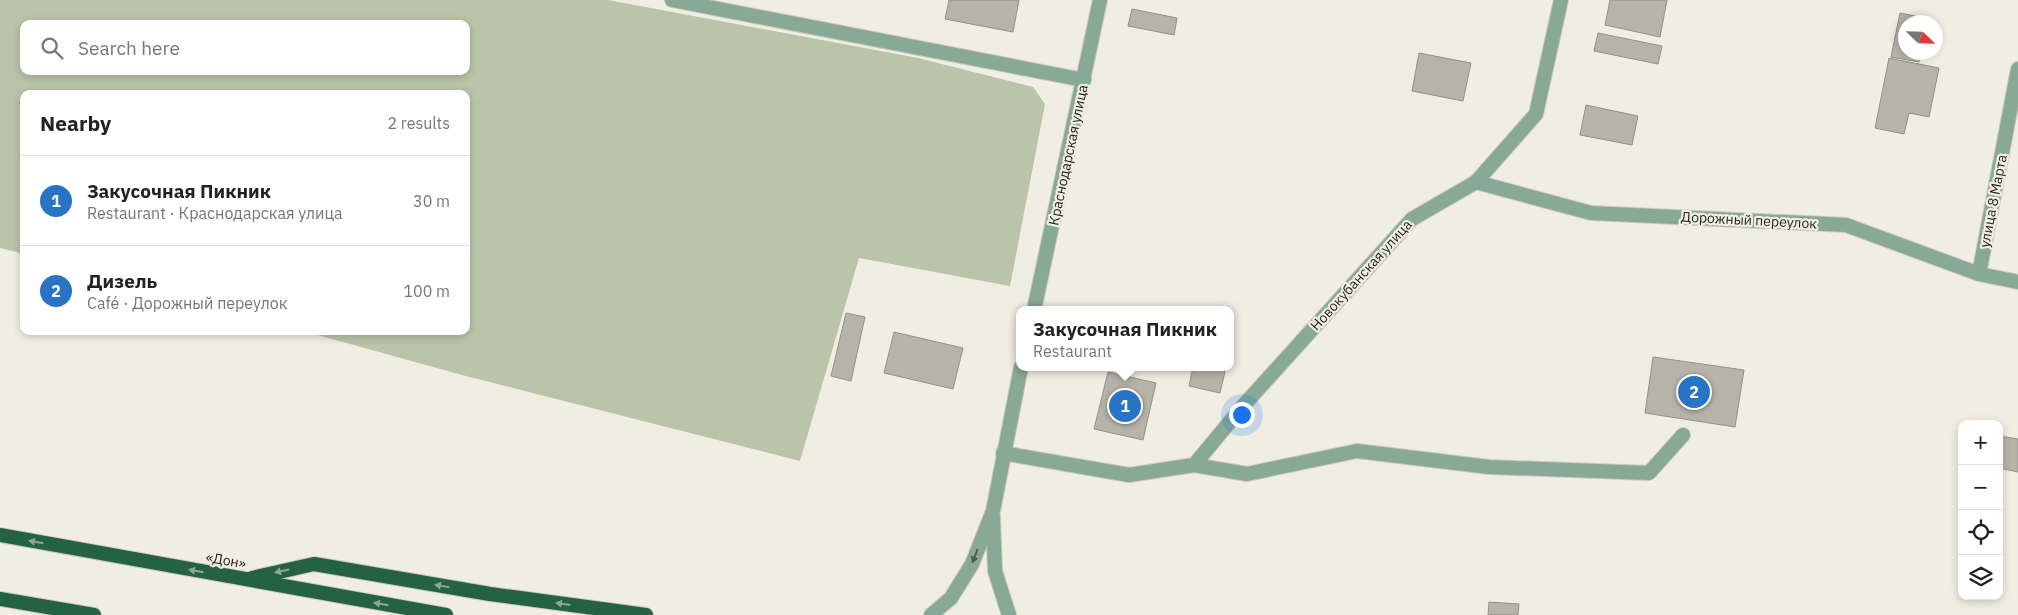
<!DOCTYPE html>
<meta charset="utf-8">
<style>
body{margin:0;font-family:"IBM Plex Sans",sans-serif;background:#f6f6f6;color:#222}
.controls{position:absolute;right:15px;bottom:15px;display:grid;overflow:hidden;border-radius:10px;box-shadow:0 2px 8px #0003}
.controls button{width:45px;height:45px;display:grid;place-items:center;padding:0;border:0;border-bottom:1px solid #e0e0e0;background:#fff;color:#222;font:25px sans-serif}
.compass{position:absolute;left:1898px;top:15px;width:45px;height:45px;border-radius:50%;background:#fff;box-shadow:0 2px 8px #0003;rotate:113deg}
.you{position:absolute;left:1241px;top:414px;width:18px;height:18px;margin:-12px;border:4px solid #fff;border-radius:50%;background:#1a73e8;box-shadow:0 0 0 8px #1a73e833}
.badge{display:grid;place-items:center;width:32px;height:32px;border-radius:50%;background:#2974c4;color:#fff;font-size:16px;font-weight:700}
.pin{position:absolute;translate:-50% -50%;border:2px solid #fff;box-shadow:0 1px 5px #0006}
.popup{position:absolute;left:1016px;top:306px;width:218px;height:65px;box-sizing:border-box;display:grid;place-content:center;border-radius:10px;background:#fff;filter:drop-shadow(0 1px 4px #0005);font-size:16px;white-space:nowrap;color:#767676}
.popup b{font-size:19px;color:#222}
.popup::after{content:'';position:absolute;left:50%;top:100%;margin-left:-10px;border:10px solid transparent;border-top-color:#fff}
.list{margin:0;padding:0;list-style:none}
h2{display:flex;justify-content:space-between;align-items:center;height:65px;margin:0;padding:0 20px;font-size:21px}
h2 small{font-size:16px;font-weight:400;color:#767676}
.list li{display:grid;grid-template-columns:32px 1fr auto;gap:15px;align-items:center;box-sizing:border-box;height:90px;padding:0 20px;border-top:1px solid #e0e0e0}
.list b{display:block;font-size:19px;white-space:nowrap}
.list p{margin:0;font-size:16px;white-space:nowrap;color:#767676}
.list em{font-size:16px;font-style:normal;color:#767676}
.icon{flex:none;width:28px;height:28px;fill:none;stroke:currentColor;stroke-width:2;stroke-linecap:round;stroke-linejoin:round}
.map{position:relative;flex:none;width:2018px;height:615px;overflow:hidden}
.search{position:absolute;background:#fff;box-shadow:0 2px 8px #0003;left:20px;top:20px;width:450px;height:55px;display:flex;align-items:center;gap:12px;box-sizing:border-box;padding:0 18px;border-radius:10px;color:#767676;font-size:19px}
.panel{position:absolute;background:#fff;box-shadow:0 2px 8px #0003;left:20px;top:90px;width:450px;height:245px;border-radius:10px}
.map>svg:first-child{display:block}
</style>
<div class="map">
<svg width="2018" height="615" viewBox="0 0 2018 615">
<rect width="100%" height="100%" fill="#f0eee2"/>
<!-- green -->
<path fill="#bac4a9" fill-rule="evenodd" d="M0,0H608L918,58L1033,87L1045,104L1010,286L859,258L800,461L462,375L303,331H466V94H24V254L0,248ZM24,24H466V71H24Z"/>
<!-- building -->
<g fill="#b6b4a9" stroke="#949287">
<path d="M949,0H1019L1013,32L945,19Z"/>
<path d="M1610,0H1667L1660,37L1605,25Z"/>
<path d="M1132,9L1177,18L1174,35L1128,26Z"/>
<path d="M1900,13L1934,20L1933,22H1906V52H1921L1919,62L1891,57Z"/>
<path d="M1598,33L1662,46L1658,64L1594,51Z"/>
<path d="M1419,53L1471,63L1463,101L1412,91Z"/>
<path d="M1889,58L1939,68L1929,117L1909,113L1904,134L1875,128Z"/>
<path d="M1586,105L1638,116L1632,145L1580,135Z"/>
<path d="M846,313L865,317L851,381L831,376Z"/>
<path d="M894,332L963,348L953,389L884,373Z"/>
<path d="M1653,357L1744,370L1735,427L1645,413Z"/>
<path d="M1193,367H1226L1220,393L1189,386Z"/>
<path d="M1108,372L1156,383L1143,440L1094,429Z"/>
<path d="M1999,436L2018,439V472L1999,468Z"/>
<path d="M1489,602L1519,604L1518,615H1488Z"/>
</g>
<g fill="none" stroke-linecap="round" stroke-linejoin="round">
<!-- service casing -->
<g stroke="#cbc9be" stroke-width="16">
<path id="service" d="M1194,465L1247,474L1357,451L1489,467L1649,473L1683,435"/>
</g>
<!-- minor casing -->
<g stroke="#cbc9be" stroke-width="16">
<g id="minor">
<path d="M672,0L1084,80"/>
<path d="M1476,182L1591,213L1846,225L1979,274L2018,282"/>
<path d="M1979,274L2018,69"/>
<path d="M1003,453L1129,475L1194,465L1243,406L1412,219L1476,182L1536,114L1561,0"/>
</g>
</g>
<!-- tertiary casing -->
<g stroke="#cbc9be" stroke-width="16">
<g id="tertiary">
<path d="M1034,310L1100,0"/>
<path d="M993,517L995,571L1009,615"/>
<path d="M931,615L951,598L972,564L993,511L1021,367"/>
</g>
</g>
<!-- trunk casing -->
<g stroke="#cbc9be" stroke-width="16">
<g id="trunk">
<path d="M0,535L446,615"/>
<path d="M252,578L314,564L490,594L646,615"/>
<path d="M0,599L94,615"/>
</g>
</g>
<!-- service -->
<use href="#service" stroke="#88a995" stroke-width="14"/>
<!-- minor -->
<use href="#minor" stroke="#88a995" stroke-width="14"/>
<!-- tertiary -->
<use href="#tertiary" stroke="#88a995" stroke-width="14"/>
<!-- trunk -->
<use href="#trunk" stroke="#246242" stroke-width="14"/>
</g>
<!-- one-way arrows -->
<defs><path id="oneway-solid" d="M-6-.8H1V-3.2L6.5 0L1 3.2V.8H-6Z" transform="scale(1.25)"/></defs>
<g fill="#8aa892">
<use href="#oneway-solid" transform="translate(36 542) rotate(-170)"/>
<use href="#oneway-solid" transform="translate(196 571) rotate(-170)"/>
<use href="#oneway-solid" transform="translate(282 571) rotate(168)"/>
<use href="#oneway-solid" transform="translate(442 586) rotate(-170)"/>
<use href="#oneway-solid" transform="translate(381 604) rotate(-170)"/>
<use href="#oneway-solid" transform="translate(563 604) rotate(-172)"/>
</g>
<use fill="#4f5d52" href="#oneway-solid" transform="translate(975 556) rotate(111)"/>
<g text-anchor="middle" stroke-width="4.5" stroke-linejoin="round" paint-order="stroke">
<!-- street labels -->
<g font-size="14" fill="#201f1b" stroke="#f0eee2">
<text transform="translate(1068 155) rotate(-78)" y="5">Краснодарская улица</text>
<text transform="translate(1993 201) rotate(-79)" y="5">улица 8 Марта</text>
<text transform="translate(1749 220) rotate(3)" y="5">Дорожный переулок</text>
<text transform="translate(1361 275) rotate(-48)" y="5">Новокубанская улица</text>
<text transform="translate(226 560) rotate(10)" y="5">«Дон»</text>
</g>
</g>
</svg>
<div class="controls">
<button>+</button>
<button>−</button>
<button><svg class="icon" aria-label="locate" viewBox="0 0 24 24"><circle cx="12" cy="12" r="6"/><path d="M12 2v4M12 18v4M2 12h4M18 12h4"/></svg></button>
<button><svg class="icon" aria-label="layers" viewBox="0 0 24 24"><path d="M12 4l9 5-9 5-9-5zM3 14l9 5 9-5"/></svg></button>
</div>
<svg class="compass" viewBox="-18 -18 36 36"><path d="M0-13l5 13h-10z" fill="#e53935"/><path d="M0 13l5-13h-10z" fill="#767676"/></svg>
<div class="you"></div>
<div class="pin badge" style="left:1125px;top:406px">1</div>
<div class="popup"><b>Закусочная Пикник</b>Restaurant</div>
<div class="pin badge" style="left:1694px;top:392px">2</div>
<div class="search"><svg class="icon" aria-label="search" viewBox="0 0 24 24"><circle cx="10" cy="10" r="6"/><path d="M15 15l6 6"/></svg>Search here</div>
<section class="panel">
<h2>Nearby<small>2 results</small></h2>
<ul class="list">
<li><span class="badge">1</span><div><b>Закусочная Пикник</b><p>Restaurant · Краснодарская улица</p></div><em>30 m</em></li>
<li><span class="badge">2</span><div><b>Дизель</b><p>Café · Дорожный переулок</p></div><em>100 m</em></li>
</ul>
</section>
</div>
